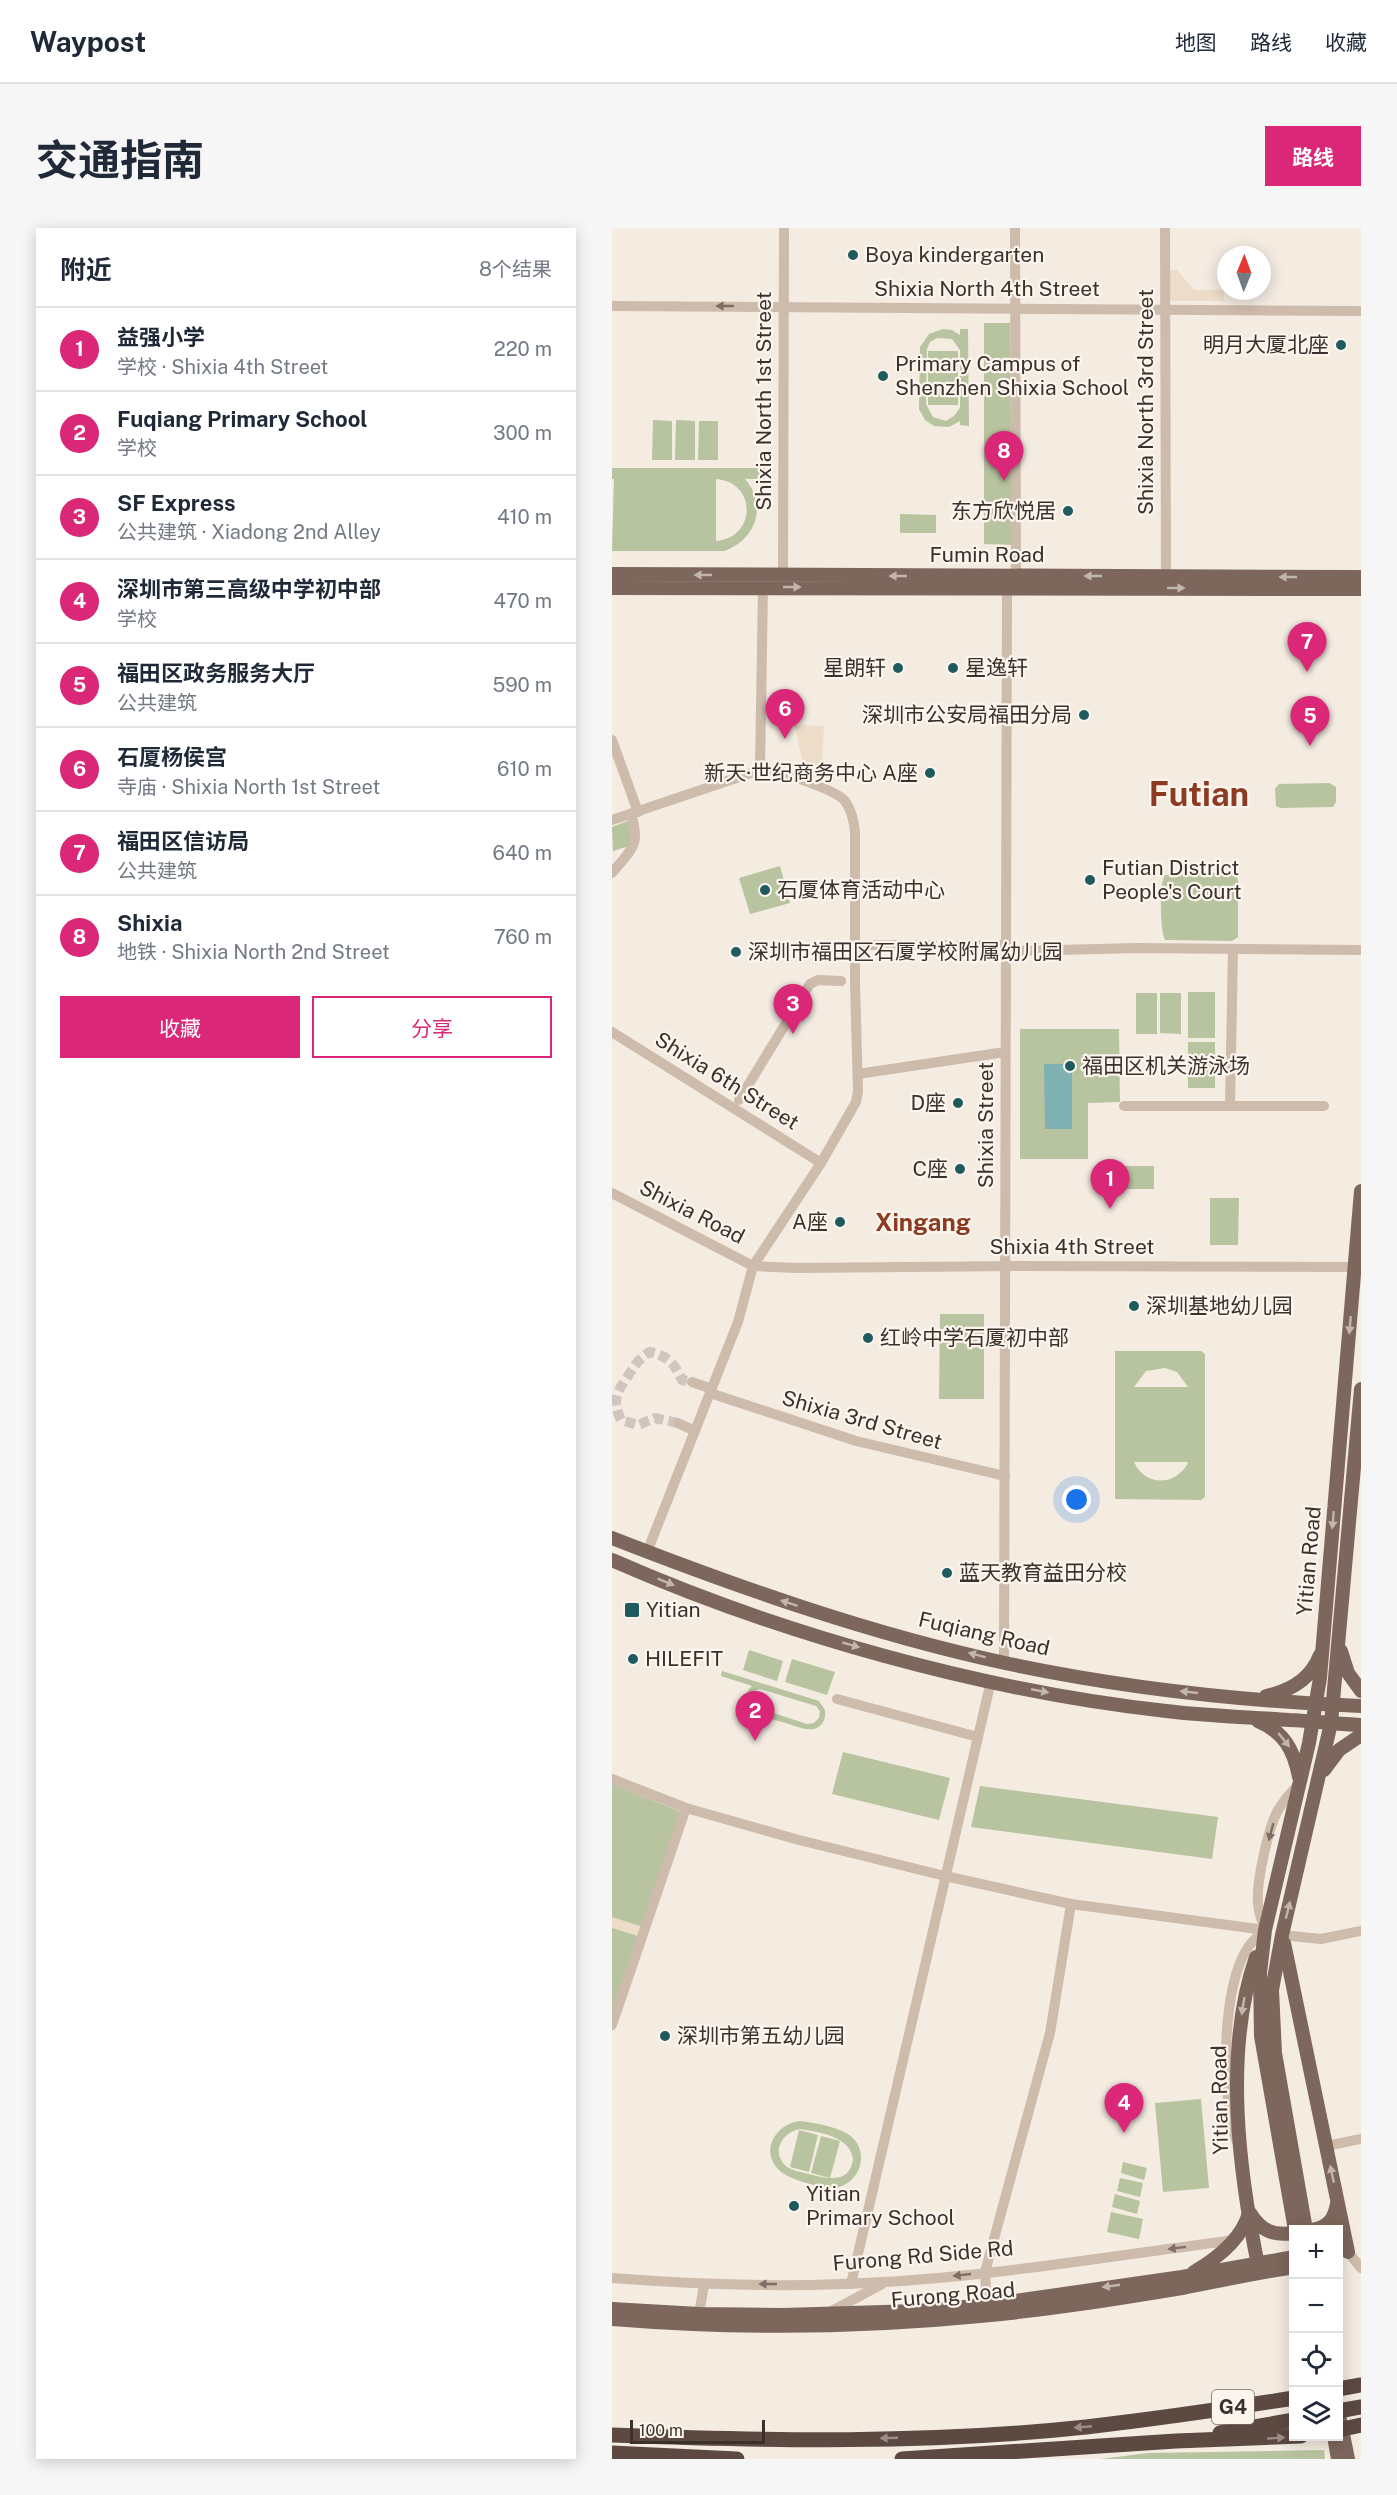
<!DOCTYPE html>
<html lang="zh">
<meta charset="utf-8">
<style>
body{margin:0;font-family:"Public Sans","Noto Sans SC",sans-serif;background:#f6f6f7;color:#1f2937}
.controls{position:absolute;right:18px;bottom:18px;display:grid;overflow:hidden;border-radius:0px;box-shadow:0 3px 15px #0003}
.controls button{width:54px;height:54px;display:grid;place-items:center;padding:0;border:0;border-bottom:2px solid #e0e1e3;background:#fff;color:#1f2937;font:30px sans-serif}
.compass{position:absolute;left:605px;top:18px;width:54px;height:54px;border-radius:50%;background:#fff;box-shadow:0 3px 15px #0003;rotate:1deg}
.scale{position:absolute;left:18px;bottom:15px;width:135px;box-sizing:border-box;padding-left:6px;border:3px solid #3b302b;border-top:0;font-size:16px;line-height:21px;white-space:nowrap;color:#3b302b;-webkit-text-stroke:4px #fbf5ee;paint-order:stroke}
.you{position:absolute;left:465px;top:1272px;width:21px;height:21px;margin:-15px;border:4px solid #fff;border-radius:50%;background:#1a73e8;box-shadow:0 0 0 9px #1a73e833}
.badge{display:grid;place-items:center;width:39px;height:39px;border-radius:50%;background:#db2777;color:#fff;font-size:20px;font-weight:700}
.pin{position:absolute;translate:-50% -50px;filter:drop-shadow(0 2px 3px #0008)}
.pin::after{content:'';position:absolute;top:32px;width:21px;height:18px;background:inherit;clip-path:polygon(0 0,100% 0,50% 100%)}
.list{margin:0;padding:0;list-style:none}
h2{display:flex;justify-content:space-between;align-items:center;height:78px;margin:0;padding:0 24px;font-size:26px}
h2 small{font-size:20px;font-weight:400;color:#747a83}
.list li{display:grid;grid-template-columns:39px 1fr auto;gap:18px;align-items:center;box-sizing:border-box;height:84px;padding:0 24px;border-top:2px solid #e0e1e3}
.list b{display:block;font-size:22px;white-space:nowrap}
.list p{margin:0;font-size:20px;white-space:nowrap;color:#747a83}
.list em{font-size:20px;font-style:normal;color:#747a83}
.actions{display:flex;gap:12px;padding:18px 24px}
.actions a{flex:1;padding:14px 0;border:2px solid #db2777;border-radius:0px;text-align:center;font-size:21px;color:#db2777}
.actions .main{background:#db2777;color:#fff}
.icon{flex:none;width:33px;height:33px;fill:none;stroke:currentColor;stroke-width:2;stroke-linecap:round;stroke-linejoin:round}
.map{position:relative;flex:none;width:749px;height:2231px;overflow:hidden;border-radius:0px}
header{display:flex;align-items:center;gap:36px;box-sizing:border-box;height:84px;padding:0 30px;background:#fff;border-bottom:2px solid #e0e1e3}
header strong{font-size:28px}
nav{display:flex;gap:33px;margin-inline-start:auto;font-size:21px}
.intro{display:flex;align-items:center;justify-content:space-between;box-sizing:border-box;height:144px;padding:0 36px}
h1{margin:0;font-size:42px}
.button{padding:15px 27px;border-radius:0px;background:#db2777;color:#fff;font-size:21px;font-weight:700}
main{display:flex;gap:36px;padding:0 36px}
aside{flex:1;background:#fff;border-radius:0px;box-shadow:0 3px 15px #0003}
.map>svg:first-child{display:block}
</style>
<header>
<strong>Waypost</strong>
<nav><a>地图</a><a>路线</a><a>收藏</a></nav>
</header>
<div class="intro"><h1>交通指南</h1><a class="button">路线</a></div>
<main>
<aside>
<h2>附近<small>8个结果</small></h2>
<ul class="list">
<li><span class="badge">1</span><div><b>益强小学</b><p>学校 · Shixia 4th Street</p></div><em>220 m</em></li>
<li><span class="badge">2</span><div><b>Fuqiang Primary School</b><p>学校</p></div><em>300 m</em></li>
<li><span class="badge">3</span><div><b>SF Express</b><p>公共建筑 · Xiadong 2nd Alley</p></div><em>410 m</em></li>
<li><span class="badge">4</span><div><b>深圳市第三高级中学初中部</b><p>学校</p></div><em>470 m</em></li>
<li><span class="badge">5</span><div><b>福田区政务服务大厅</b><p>公共建筑</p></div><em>590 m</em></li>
<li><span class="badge">6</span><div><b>石厦杨侯宫</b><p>寺庙 · Shixia North 1st Street</p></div><em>610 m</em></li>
<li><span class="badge">7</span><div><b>福田区信访局</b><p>公共建筑</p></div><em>640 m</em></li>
<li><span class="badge">8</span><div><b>Shixia</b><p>地铁 · Shixia North 2nd Street</p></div><em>760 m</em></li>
</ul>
<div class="actions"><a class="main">收藏</a><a>分享</a></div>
</aside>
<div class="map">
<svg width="749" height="2231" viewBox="0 0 749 2231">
<rect width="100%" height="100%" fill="#f4ebe1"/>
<!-- green -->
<g fill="#b8c4a0" fill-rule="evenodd">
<path d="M372,95H398L400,317L372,316Z"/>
<path d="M331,101L340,102L348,107V101H356L357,198L348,197V193L337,199L322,198L313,192L307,181L308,119L317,106ZM325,110L340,111L348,122V180L342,188L334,193L321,189L314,176L315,121L318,114Z"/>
<rect x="316" y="123" width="30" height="16"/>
<rect x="316" y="141" width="30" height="16"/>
<rect x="316" y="161" width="30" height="16"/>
<path d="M41,192L60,193V232H40Z"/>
<path d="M64,192L83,193V232H63Z"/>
<path d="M87,193H106V232H86Z"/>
<path d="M0,240H153V251H133C156,277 144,312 112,323H0L2,251H0ZM104,251C145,254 145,309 104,313Z"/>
<path d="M288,286L324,287V305H288Z"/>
<path d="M717,555L724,559V574L721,579L668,580L664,578L663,561L667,556Z"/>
<path d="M18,592L21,603L17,618L1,623L0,599Z"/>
<path d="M168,638L178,675L138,686L127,650Z"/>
<path d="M618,644L624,647L626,652V709L620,713L553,712C548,703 547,655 553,647Z"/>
<rect x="576" y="764" width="27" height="46"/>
<rect x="524" y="765" width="21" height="41"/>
<path d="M548,765H569V806L548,805Z"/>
<path d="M408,801H507L508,874L476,875V931H408Z"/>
<rect x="576" y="814" width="27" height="46"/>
<rect x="502" y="938" width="40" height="23"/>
<path d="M598,970H627L626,1017H598Z"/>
<path d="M328,1086H372V1171H327Z"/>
<path d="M503,1123H589L593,1126V1269L589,1272L503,1271ZM553,1140L565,1144L576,1159H522L534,1143ZM522,1234H575L576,1235C564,1258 533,1259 522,1234Z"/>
<path d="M137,1422L171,1433L165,1453L131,1442Z"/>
<path d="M180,1431L223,1444L215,1467L173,1454Z"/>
<path d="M110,1443L207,1473L213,1482C214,1491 211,1498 202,1501C192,1503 179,1496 170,1494C152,1488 117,1482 140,1458L109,1448ZM148,1461L204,1478L208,1483L207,1490L202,1495L195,1496L143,1479L139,1470L142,1463Z"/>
<path d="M231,1524L338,1550L327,1592L220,1566Z"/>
<path d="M0,1556L67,1583L69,1590L0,1792Z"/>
<path d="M368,1558L606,1589L600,1631L359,1599Z"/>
<path d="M589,1871L597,1960L551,1964L543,1875Z"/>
<path d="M188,1893C203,1895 228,1899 240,1909C259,1927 246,1959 220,1960C209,1960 176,1951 168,1943C147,1924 163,1896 188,1893ZM188,1901C207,1904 238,1908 241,1931C238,1956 215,1951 197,1946C190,1944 181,1943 175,1939C158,1925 170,1904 188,1901Z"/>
<path d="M187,1902L206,1907L197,1944L178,1939Z"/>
<path d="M209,1908L228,1913L218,1950L199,1945Z"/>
<path d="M511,1934L535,1940L532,1952L509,1945Z"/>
<path d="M508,1950L531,1955L528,1969L505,1963Z"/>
<path d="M503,1966L528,1973L525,1986L500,1979Z"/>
<path d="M499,1984L531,1991L527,2011L495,2004Z"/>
<path d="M712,2222L713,2231H488L536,2225Z"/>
</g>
<!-- plaza -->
<g fill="#ecdcc8">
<path d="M556,42H565L582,62H612V73H561L558,71Z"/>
<path d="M183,497L212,498L209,545L191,538Z"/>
<path d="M0,1689L31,1699L29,1709L0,1700Z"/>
</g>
<!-- water -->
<path fill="#7fb0b2" d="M432,836H460V901H433Z"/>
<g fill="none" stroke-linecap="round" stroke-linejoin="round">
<!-- minor-tunnel -->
<g stroke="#cfc6bd" stroke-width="10" stroke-dasharray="10 5" stroke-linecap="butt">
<path d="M300,717H349"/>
<path d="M66,1195L43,1190L26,1197L9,1192C0,1172 4,1165 16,1148C23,1137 27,1130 38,1124C56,1128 63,1136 70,1152L80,1154"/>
</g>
<!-- minor -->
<g stroke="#cdbbac" stroke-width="10">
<path d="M403,0L404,348"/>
<path d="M553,0L554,348"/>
<path d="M0,78L749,83"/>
<path d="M171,347L172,0"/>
<path d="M0,512L26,584"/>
<path d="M148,542L151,359"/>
<path d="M0,592L148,542C162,540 224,562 233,573C239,581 242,594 243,604V756L246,863L244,874L209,935L141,1038L126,1094L35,1324"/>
<path d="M0,645C20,620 29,618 19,586"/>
<path d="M244,717H300"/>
<path d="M349,717H394"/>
<path d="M394,727L406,723L525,720L749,722"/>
<path d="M0,804L209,935"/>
<path d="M246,846L393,824"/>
<path d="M127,872L198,756L206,752L229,753"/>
<path d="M512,878H712"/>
<path d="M618,878L621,721"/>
<path d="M0,965L141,1038L185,1040L407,1038L743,1039"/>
<path d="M80,1154L100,1161"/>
<path d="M98,1165L244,1213L393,1248"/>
<path d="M66,1195L83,1203"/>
<path d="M392,1435L395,360"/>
<path d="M225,1471L366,1509"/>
<path d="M0,1551L74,1580L187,1612L333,1648L459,1676L653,1702"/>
<path d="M653,1702C650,1693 646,1684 646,1675C644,1655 656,1602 665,1584C671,1573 679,1564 688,1555"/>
<path d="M670,1707L709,1711L749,1703"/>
<path d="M0,1797L74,1580"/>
<path d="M624,1912C609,1868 609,1756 637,1718C641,1712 648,1707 653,1702"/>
<path d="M714,1918L749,1911"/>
<path d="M736,2024L749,2040"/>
<path d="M0,2050C90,2057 181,2060 272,2054C389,2047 506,2027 623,2012"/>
<path d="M239,2056L379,1453"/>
<path d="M375,2077L373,2044L438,1805L459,1676"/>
<path d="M218,2084L270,2056"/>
<path d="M87,2086L92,2057"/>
</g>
<!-- major -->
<g stroke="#7d675c" stroke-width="14">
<path d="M0,346L749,349"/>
<path d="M0,360L749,361"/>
<path d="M0,1310C128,1360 259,1406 393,1435C510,1460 630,1473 749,1478"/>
<path d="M0,1332C168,1406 372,1463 554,1483C595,1488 636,1489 677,1492C701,1493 725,1496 749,1497"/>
<path d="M729,1423L736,1445L749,1463"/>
<path d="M654,1468C678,1463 699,1451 708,1427"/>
<path d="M646,1493C672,1504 682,1522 687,1549"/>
<path d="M712,1542L727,1522L749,1507"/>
<path d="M672,1715L736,2024"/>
<path d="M644,1729C611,1824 627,1945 647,2042"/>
<path d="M638,1985C649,2003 661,2008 682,2005"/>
<path d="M683,2002L649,1808L648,1745L653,1702L697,1515L708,1450L749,963"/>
<path d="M694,2002L663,1825L660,1762L670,1707L719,1495L749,1161"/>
<path d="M700,2002C716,1999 722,1992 725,1976"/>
<path d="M582,2044C604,2031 630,2011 637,1985"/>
<path d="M0,2081L87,2086L171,2087L305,2083L375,2077L570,2049L682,2029"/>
<path d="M0,2091C122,2101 246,2100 368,2088C435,2082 503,2071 570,2060C607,2053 644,2045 682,2039"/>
<path d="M726,2182L736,2231"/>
<path d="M722,2208L726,2231"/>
</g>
<!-- highway -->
<g stroke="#5c4a42" stroke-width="15">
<path d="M726,2161L749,2157"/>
<path d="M726,2183L749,2179"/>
<path d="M726,2202L749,2197"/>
<path d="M608,2205L682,2192"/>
<path d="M0,2207C158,2213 316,2216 474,2199C543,2191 612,2181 682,2170"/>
<path d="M0,2225L125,2231"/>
<path d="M290,2231L564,2213L689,2208"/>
</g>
</g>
<!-- one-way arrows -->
<defs><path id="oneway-solid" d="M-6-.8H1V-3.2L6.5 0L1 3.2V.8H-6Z" transform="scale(1.5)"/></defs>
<g fill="#7d6f65">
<use href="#oneway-solid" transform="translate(113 78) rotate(-180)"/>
<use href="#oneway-solid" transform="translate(659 1604) rotate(105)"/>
<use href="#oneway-solid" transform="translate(565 2020) rotate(173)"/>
<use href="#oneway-solid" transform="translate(350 2047) rotate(174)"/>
<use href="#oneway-solid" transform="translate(156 2056) rotate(180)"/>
</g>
<g fill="#c2b5ac">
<use href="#oneway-solid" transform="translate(91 347) rotate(-180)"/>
<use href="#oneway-solid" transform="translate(286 348) rotate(-180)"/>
<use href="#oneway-solid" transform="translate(481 348) rotate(-180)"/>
<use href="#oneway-solid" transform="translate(676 349) rotate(-180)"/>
<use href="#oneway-solid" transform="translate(180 359)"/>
<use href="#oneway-solid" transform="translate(564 360)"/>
<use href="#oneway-solid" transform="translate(738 1097) rotate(95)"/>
<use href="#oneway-solid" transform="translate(721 1292) rotate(95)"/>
<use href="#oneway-solid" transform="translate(54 1354) rotate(22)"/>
<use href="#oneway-solid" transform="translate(177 1375) rotate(-162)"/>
<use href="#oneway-solid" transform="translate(239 1417) rotate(16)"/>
<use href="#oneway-solid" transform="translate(365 1427) rotate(-165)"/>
<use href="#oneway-solid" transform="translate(428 1463) rotate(11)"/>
<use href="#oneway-solid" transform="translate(577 1464) rotate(-174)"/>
<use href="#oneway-solid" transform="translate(672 1512) rotate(51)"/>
<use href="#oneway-solid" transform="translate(676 1682) rotate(-76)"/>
<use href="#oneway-solid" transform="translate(631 1778) rotate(99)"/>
<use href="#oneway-solid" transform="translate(720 1946) rotate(-102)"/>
<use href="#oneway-solid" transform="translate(499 2058) rotate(172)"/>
</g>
<g fill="#9c8e87">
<use href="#oneway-solid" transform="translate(471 2199) rotate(175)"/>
<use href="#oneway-solid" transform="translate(277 2210) rotate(178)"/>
<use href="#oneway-solid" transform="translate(664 2210) rotate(-4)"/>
</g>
<!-- markers -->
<g fill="#1f5a5e" stroke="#fbf5ee" stroke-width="2">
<circle cx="241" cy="27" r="6"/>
<circle cx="729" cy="117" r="6"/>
<circle cx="271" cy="148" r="6"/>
<circle cx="456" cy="283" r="6"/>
<circle cx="286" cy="440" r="6"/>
<circle cx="341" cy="440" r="6"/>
<circle cx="472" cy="487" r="6"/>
<circle cx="318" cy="545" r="6"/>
<circle cx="478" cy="652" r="6"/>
<circle cx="153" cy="662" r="6"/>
<circle cx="124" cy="724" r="6"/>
<circle cx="458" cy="838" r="6"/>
<circle cx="346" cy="875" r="6"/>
<circle cx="348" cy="941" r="6"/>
<circle cx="228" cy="994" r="6"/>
<circle cx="522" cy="1078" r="6"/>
<circle cx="256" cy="1110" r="6"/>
<circle cx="335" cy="1345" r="6"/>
<rect x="12" y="1374" width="16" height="16" rx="3"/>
<circle cx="21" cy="1431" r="6"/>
<circle cx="53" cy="1808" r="6"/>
<circle cx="182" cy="1978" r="6"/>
</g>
<g text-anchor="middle" stroke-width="4.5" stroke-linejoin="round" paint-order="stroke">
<!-- shield labels -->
<rect fill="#fbf5ee" stroke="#756b66" stroke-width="1.5" x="600" y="2162" width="42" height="34" rx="4.5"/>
<g font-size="20" font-weight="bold" fill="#3b302b">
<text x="621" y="2186">G4</text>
</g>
<!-- poi labels -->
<g font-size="21" fill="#3b302b" stroke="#fbf5ee" text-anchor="start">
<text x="253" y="34">Boya kindergarten</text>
<text x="717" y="124" text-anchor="end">明月大厦北座</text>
<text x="283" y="143">Primary Campus of<tspan x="283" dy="24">Shenzhen Shixia School</tspan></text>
<text x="444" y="290" text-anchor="end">东方欣悦居</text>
<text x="274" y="447" text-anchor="end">星朗轩</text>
<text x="353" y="447">星逸轩</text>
<text x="460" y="494" text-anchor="end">深圳市公安局福田分局</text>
<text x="306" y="552" text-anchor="end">新天·世纪商务中心 A座</text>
<text x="490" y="647">Futian District<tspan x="490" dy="24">People's Court</tspan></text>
<text x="165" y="669">石厦体育活动中心</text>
<text x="136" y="731">深圳市福田区石厦学校附属幼儿园</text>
<text x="470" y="845">福田区机关游泳场</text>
<text x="334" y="882" text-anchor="end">D座</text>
<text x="336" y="948" text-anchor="end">C座</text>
<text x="216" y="1001" text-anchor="end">A座</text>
<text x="534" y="1085">深圳基地幼儿园</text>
<text x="268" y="1117">红岭中学石厦初中部</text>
<text x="347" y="1352">蓝天教育益田分校</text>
<text x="34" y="1389">Yitian</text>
<text x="33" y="1438">HILEFIT</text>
<text x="65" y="1815">深圳市第五幼儿园</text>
<text x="194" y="1973">Yitian<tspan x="194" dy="24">Primary School</tspan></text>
</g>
<!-- street labels -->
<g font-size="21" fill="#3b302b" stroke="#fbf5ee">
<text x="375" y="68">Shixia North 4th Street</text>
<text transform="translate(152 173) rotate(-90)" y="7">Shixia North 1st Street</text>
<text transform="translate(534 174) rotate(-90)" y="7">Shixia North 3rd Street</text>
<text x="375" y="334">Fumin Road</text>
<text transform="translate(115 853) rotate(32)" y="7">Shixia 6th Street</text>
<text transform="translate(374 897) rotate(-90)" y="7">Shixia Street</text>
<text transform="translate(80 984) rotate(27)" y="7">Shixia Road</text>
<text x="460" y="1026">Shixia 4th Street</text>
<text transform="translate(250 1192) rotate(16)" y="7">Shixia 3rd Street</text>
<text transform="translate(697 1333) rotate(-85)" y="7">Yitian Road</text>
<text transform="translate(372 1406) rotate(13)" y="7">Fuqiang Road</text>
<text transform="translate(608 1872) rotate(-91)" y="7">Yitian Road</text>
<text transform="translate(311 2028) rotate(-5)" y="7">Furong Rd Side Rd</text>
<text transform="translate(341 2067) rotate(-5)" y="7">Furong Road</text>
</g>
<!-- quarter labels -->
<g font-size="24" font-weight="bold" fill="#8c3b22" stroke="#fbf5ee">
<text x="311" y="1003">Xingang</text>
</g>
<!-- town labels -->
<g font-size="33" font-weight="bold" fill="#8c3b22" stroke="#fbf5ee">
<text x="587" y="578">Futian</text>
</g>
</g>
</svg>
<div class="controls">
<button>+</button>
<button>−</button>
<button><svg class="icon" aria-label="locate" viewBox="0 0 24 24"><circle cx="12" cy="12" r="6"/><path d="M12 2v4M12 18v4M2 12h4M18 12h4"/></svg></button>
<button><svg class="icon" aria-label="layers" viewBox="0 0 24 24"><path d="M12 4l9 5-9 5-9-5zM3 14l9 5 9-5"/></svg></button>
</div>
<svg class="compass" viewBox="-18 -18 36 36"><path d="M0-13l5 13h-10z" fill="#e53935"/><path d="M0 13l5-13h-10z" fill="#747a83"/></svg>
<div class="scale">100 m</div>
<div class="you"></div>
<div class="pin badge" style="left:498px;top:981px">1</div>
<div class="pin badge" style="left:143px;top:1513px">2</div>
<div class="pin badge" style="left:181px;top:806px">3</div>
<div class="pin badge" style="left:512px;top:1905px">4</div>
<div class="pin badge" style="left:698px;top:518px">5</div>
<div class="pin badge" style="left:173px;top:511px">6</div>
<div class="pin badge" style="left:695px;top:444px">7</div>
<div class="pin badge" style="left:392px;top:253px">8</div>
</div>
</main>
